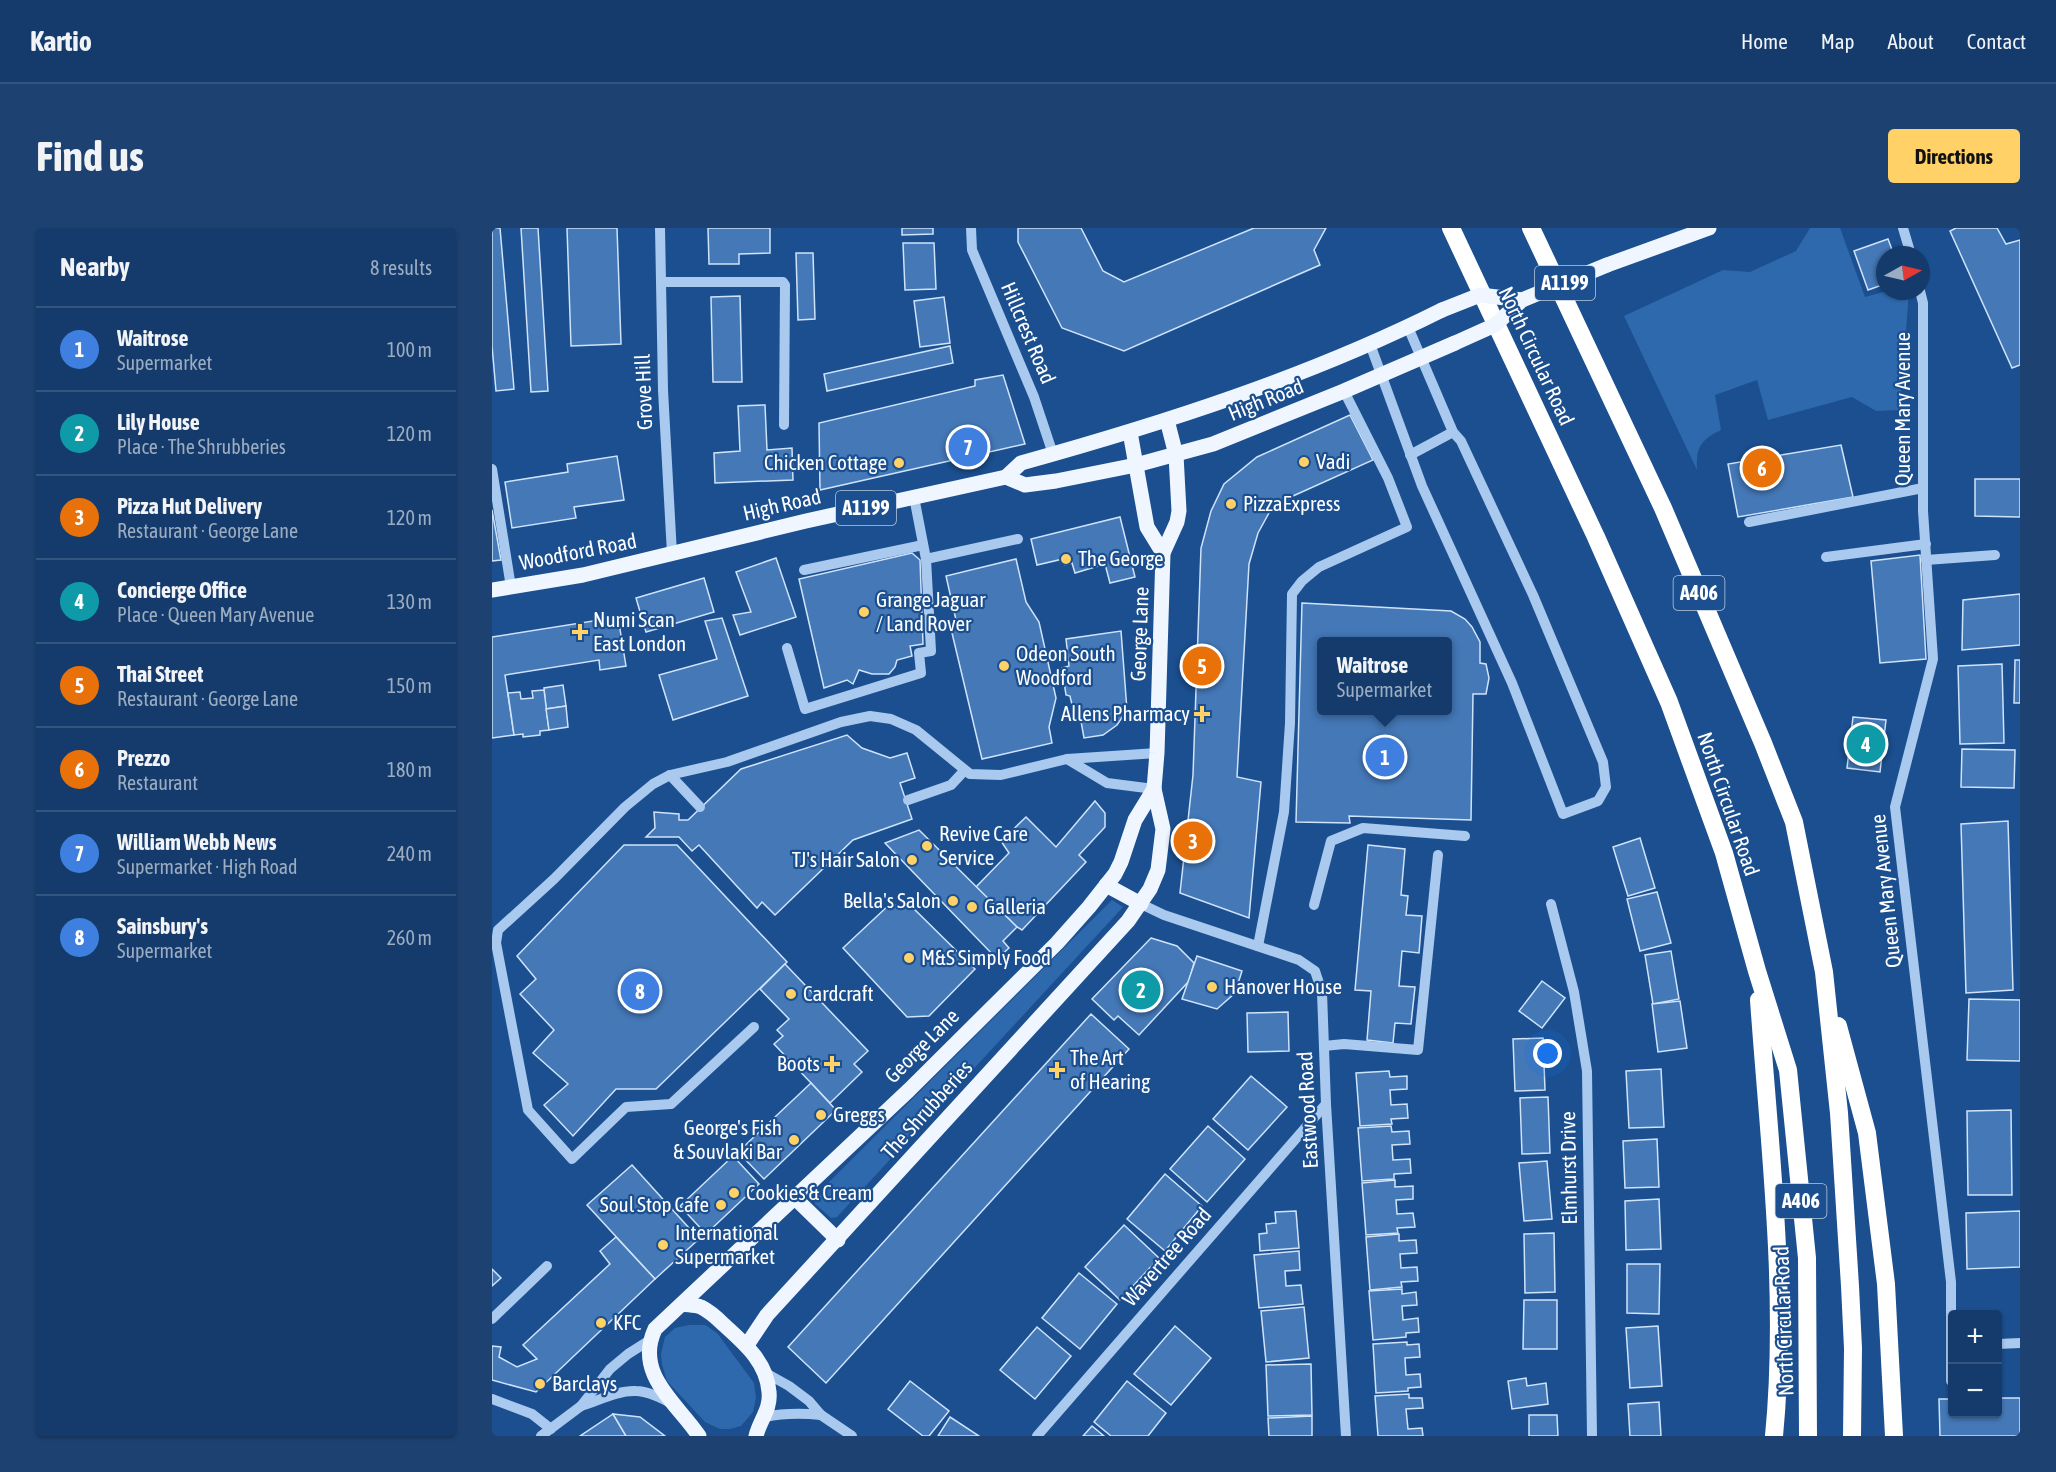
<!DOCTYPE html>
<meta charset="utf-8">
<style>
body{margin:0;font-family:"Asap Condensed",sans-serif;background:#1d4271;color:#f1f3f6}
.controls{position:absolute;right:18px;bottom:18px;display:grid;overflow:hidden;border-radius:6px;box-shadow:0 2px 4px #0004}
.controls button{width:54px;height:54px;display:grid;place-items:center;padding:0;border:0;border-bottom:2px solid #33557e;background:#143b6b;color:#f1f3f6;font:30px sans-serif}
.compass{position:absolute;left:1384px;top:18px;width:54px;height:54px;border-radius:50%;background:#143b6b;box-shadow:0 2px 4px #0004;rotate:82deg}
.you{position:absolute;left:1056px;top:826px;width:21px;height:21px;margin:-15px;border:4px solid #fff;border-radius:50%;background:#1a73e8;box-shadow:0 0 0 9px #1a73e833}
.badge{display:grid;place-items:center;width:39px;height:39px;border-radius:50%;background:#ffd166;color:#fff;font-size:20px;font-weight:700}
.pin{position:absolute;translate:-50% -50%;border:3px solid #fff;box-shadow:0 2px 6px #0006}
.popup{position:absolute;left:825px;top:409px;width:135px;height:78px;box-sizing:border-box;display:grid;place-content:center;border-radius:6px;background:#143b6b;filter:drop-shadow(0 2px 4px #0005);font-size:20px;white-space:nowrap;color:#9dadc1}
.popup b{font-size:22px;color:#f1f3f6}
.popup::after{content:'';position:absolute;left:50%;top:100%;margin-left:-12px;border:12px solid transparent;border-top-color:#143b6b}
.list{margin:0;padding:0;list-style:none}
h2{display:flex;justify-content:space-between;align-items:center;height:78px;margin:0;padding:0 24px;font-size:26px}
h2 small{font-size:20px;font-weight:400;color:#9dadc1}
.list li{display:grid;grid-template-columns:39px 1fr auto;gap:18px;align-items:center;box-sizing:border-box;height:84px;padding:0 24px;border-top:2px solid #33557e}
.list b{display:block;font-size:22px;white-space:nowrap}
.list p{margin:0;font-size:20px;white-space:nowrap;color:#9dadc1}
.list em{font-size:20px;font-style:normal;color:#9dadc1}
.map{position:relative;flex:none;width:1528px;height:1208px;overflow:hidden;border-radius:6px}
header{display:flex;align-items:center;gap:36px;box-sizing:border-box;height:84px;padding:0 30px;background:#143b6b;border-bottom:2px solid #33557e}
header strong{font-size:28px}
nav{display:flex;gap:33px;margin-inline-start:auto;font-size:21px}
.intro{display:flex;align-items:center;justify-content:space-between;box-sizing:border-box;height:144px;padding:0 36px}
h1{margin:0;font-size:42px}
.button{padding:15px 27px;border-radius:6px;background:#ffd166;color:#111;font-size:21px;font-weight:700}
main{display:flex;gap:36px;padding:0 36px}
aside{flex:1;background:#143b6b;border-radius:6px;box-shadow:0 2px 4px #0004}
.map>svg:first-child{display:block}
</style>
<header>
<strong>Kartio</strong>
<nav><a>Home</a><a>Map</a><a>About</a><a>Contact</a></nav>
</header>
<div class="intro"><h1>Find us</h1><a class="button">Directions</a></div>
<main>
<aside>
<h2>Nearby<small>8 results</small></h2>
<ul class="list">
<li><span class="badge" style="background:#3f7fe0">1</span><div><b>Waitrose</b><p>Supermarket</p></div><em>100 m</em></li>
<li><span class="badge" style="background:#0f9aa8">2</span><div><b>Lily House</b><p>Place · The Shrubberies</p></div><em>120 m</em></li>
<li><span class="badge" style="background:#e8710a">3</span><div><b>Pizza Hut Delivery</b><p>Restaurant · George Lane</p></div><em>120 m</em></li>
<li><span class="badge" style="background:#0f9aa8">4</span><div><b>Concierge Office</b><p>Place · Queen Mary Avenue</p></div><em>130 m</em></li>
<li><span class="badge" style="background:#e8710a">5</span><div><b>Thai Street</b><p>Restaurant · George Lane</p></div><em>150 m</em></li>
<li><span class="badge" style="background:#e8710a">6</span><div><b>Prezzo</b><p>Restaurant</p></div><em>180 m</em></li>
<li><span class="badge" style="background:#3f7fe0">7</span><div><b>William Webb News</b><p>Supermarket · High Road</p></div><em>240 m</em></li>
<li><span class="badge" style="background:#3f7fe0">8</span><div><b>Sainsbury's</b><p>Supermarket</p></div><em>260 m</em></li>
</ul>
</aside>
<div class="map">
<svg width="1528" height="1208" viewBox="0 0 1528 1208">
<rect width="100%" height="100%" fill="#1b4f8f"/>
<!-- green -->
<g fill="#2e69ad">
<path d="M1318,0H1348L1373,69L1395,63H1417L1408,182L1384,183L1360,169L1276,192L1265,152L1223,167L1229,202C1208,212 1204,220 1205,242L1132,88L1231,42L1258,44L1304,23Z"/>
<path d="M620,672L631,679L345,989L339,990L323,976L322,969Z"/>
<path d="M197,1097H213L225,1105L262,1155L264,1170L261,1184L249,1198L238,1201H228L213,1194L175,1153L170,1136L169,1126L173,1109L183,1100Z"/>
</g>
<!-- building -->
<g fill="#4478b7" stroke="#cfe3fa" stroke-width="1.5" fill-rule="evenodd">
<path d="M0,0H8L22,161L4,163L0,118Z"/>
<path d="M29,0H46L56,163L39,164Z"/>
<path d="M75,0H125L129,116L79,118Z"/>
<path d="M216,0H278V25L247,26V36H217Z"/>
<path d="M410,0H441V6L410,7Z"/>
<path d="M526,0H589L611,43L632,54L762,0H834L822,22L828,37L632,123L570,100L526,14Z"/>
<path d="M1464,0H1505L1514,16L1528,12V137L1520,140L1458,3Z"/>
<path d="M1396,11L1402,27H1393V56L1376,62L1362,23Z"/>
<path d="M411,15H442L444,61L413,62Z"/>
<path d="M304,25H321L323,91L306,92Z"/>
<path d="M248,68L250,154H221L219,69Z"/>
<path d="M452,69L458,115L428,119L422,73Z"/>
<path d="M458,118L461,135L335,163L332,146Z"/>
<path d="M511,147L533,216L328,262L327,195L483,158V152Z"/>
<path d="M273,177L275,222L300,220L301,252L223,255L222,225L248,223L246,178Z"/>
<path d="M858,187L881,232L801,268L777,285L766,305L757,336L745,549L769,554L757,690L688,665L701,547L709,320L719,283L732,256L765,229Z"/>
<path d="M1349,217L1361,269L1246,289L1236,236Z"/>
<path d="M125,228L132,272L82,279L84,290L20,300L13,254L76,244L75,236Z"/>
<path d="M1483,251H1528V289L1483,288Z"/>
<path d="M0,282L9,332L0,333Z"/>
<path d="M628,289L643,349L618,355L613,336L583,345L580,335L573,337L571,331L545,337L539,311Z"/>
<path d="M420,325L428,332L431,416L418,418L420,428L405,432L403,439L397,446H380L367,442L361,456L355,452L332,460L307,351Z"/>
<path d="M1428,327L1434,431L1388,435L1379,333Z"/>
<path d="M284,330L304,389L248,407L241,387L259,384L244,344Z"/>
<path d="M524,331L534,374L547,394L564,470L557,499L560,515L490,531L460,405L464,392L454,348Z"/>
<path d="M212,350L222,384L154,404L144,370Z"/>
<path d="M1528,366V417L1470,422L1471,372Z"/>
<path d="M810,375L959,383L973,391L980,399L988,414V435L994,436L997,450L994,466H981L979,592L857,588L858,595L804,594ZM830,414H956V482H830Z"/>
<path d="M126,389L134,438L108,442L107,432L13,447L22,507L0,510V409Z"/>
<path d="M230,390L256,468L181,492L167,447L225,431L213,393Z"/>
<path d="M629,403L635,482L625,497L611,507L592,510L587,482L581,481L578,468L574,467L570,440L577,438L574,411Z"/>
<path d="M1523,432H1528V475H1522Z"/>
<path d="M1510,436L1512,515L1468,516L1466,438Z"/>
<path d="M71,457L74,478L54,481L52,460Z"/>
<path d="M52,462L57,502L48,503V507L31,509V506L22,507L16,465L28,464L29,471L41,470L40,463Z"/>
<path d="M74,478L76,499L57,502L54,481Z"/>
<path d="M1361,489L1394,492L1388,544L1355,540Z"/>
<path d="M355,507L370,520L398,530L415,525L423,550L408,555L420,591L361,612L283,687L270,674L265,680L207,617L200,623L187,609H154L163,600L162,584L187,586V592H196L249,541Z"/>
<path d="M1470,521L1523,522L1522,560L1469,559Z"/>
<path d="M603,573L613,585V599L587,627L594,634L530,702L525,699L484,659L517,625L509,613L534,589L564,619Z"/>
<path d="M1516,593L1521,762L1474,765L1469,596Z"/>
<path d="M427,602L525,699L511,713L517,720L505,731L393,615Z"/>
<path d="M1148,610L1163,660L1136,668L1121,619Z"/>
<path d="M132,617H185L295,734L164,861H124L81,908L52,877L76,856L41,825L62,802L28,766L44,751L25,728Z"/>
<path d="M876,617L913,621L909,667L916,668L914,687L930,688L927,725L910,723L907,758L923,759L919,796L903,795L901,815L875,812L879,763L863,762Z"/>
<path d="M1165,664L1179,715L1148,723L1135,671Z"/>
<path d="M398,676L422,681L483,741L437,788L415,789L351,720Z"/>
<path d="M659,710L685,718L702,735L697,753L647,807L626,788L622,792L600,771Z"/>
<path d="M1179,723L1187,771L1161,776L1153,727Z"/>
<path d="M705,728L750,743L743,765L725,781L690,771Z"/>
<path d="M293,736L376,823L362,836L370,844L338,875L282,816L291,808L285,802L297,791L268,761Z"/>
<path d="M1050,753L1073,770L1050,800L1027,783Z"/>
<path d="M1477,771L1528,772V833L1475,832Z"/>
<path d="M1188,773L1195,820L1166,824L1160,776Z"/>
<path d="M796,784L797,823L756,824L755,785Z"/>
<path d="M599,786L637,821L334,1155L296,1119Z"/>
<path d="M1051,810L1053,862L1023,863L1021,811Z"/>
<path d="M1169,841L1172,899L1137,900L1134,843Z"/>
<path d="M897,843L898,849L915,848V861L898,862L899,877L915,876L916,890L899,891L900,896L868,898L864,845Z"/>
<path d="M759,848L795,879L756,922L721,891Z"/>
<path d="M319,855L344,882L272,951L246,924Z"/>
<path d="M1056,869L1058,925L1030,926L1028,870Z"/>
<path d="M1519,882L1520,967H1476L1475,883Z"/>
<path d="M716,898L753,931L715,974L678,941Z"/>
<path d="M899,898L900,904L917,903L918,916L900,917L901,932L918,931L919,945L902,946V951L870,953L866,900Z"/>
<path d="M1165,911L1167,959L1133,960L1131,913Z"/>
<path d="M241,928L267,956L214,1006L188,978Z"/>
<path d="M1055,933L1060,991L1032,993L1027,935Z"/>
<path d="M140,937L207,1011L163,1051L95,977Z"/>
<path d="M673,946L710,978L673,1023L635,991Z"/>
<path d="M903,952V959L921,958V971L904,972L905,986L921,985L923,999L905,1000L906,1005L874,1007L870,955Z"/>
<path d="M1167,971L1169,1021L1134,1022L1133,973Z"/>
<path d="M804,983L807,1020L768,1023L767,1006L775,1005L774,996L784,995L783,984Z"/>
<path d="M1528,983V1039L1475,1041L1474,985Z"/>
<path d="M632,997L667,1030L628,1072L593,1039Z"/>
<path d="M1062,1005L1063,1064L1033,1065L1032,1006Z"/>
<path d="M907,1006V1013L924,1012L925,1025L908,1026L909,1040L925,1039L926,1053L909,1054L910,1059L878,1062L874,1009Z"/>
<path d="M124,1009L163,1051L44,1164L0,1152V1118L9,1119L7,1129L25,1139L45,1131L31,1117L118,1036L108,1023Z"/>
<path d="M807,1023L808,1042L793,1043L794,1058L809,1057L811,1076L767,1080L762,1027Z"/>
<path d="M1135,1036H1168L1167,1086L1135,1085Z"/>
<path d="M0,1041L9,1050L0,1058Z"/>
<path d="M587,1045L625,1076L588,1121L550,1090Z"/>
<path d="M910,1061V1066L924,1064L925,1077L910,1078L911,1092L926,1090L927,1104L914,1105V1109L881,1112L877,1063Z"/>
<path d="M1032,1072H1065V1121H1031Z"/>
<path d="M812,1079L817,1130L774,1134L769,1083Z"/>
<path d="M683,1098L719,1130L679,1177L642,1146Z"/>
<path d="M1166,1098L1170,1158L1138,1160L1134,1100Z"/>
<path d="M545,1099L579,1128L543,1171L508,1142Z"/>
<path d="M915,1114V1117L927,1116L928,1129L913,1130L914,1147L928,1146L929,1159L916,1160V1163L884,1165L881,1116Z"/>
<path d="M819,1136L820,1187L776,1188L774,1137Z"/>
<path d="M1034,1150L1035,1158L1054,1155L1056,1176L1020,1181L1016,1153Z"/>
<path d="M418,1153L457,1183L437,1208H431L396,1181Z"/>
<path d="M635,1153L674,1185L656,1208H619L602,1194Z"/>
<path d="M917,1166V1170H930L931,1180L914,1181L916,1201L930,1200L931,1208H886L883,1168Z"/>
<path d="M1506,1170H1528V1208H1448L1447,1171H1460V1186H1506Z"/>
<path d="M1167,1174L1169,1208H1138L1136,1176Z"/>
<path d="M121,1186L134,1208H88Z"/>
<path d="M121,1186L148,1189L173,1208H134Z"/>
<path d="M1037,1187H1065L1066,1208H1037Z"/>
<path d="M820,1188V1208H777L776,1190Z"/>
<path d="M458,1189L487,1208H446Z"/>
<path d="M600,1198L612,1208H591Z"/>
</g>
<g fill="none" stroke-linecap="round" stroke-linejoin="round">
<!-- minor -->
<g stroke="#a9c9ee" stroke-width="10">
<path d="M168,0L171,162L180,326"/>
<path d="M479,0L480,22L542,169L561,226"/>
<path d="M1411,0L1419,27"/>
<path d="M169,54H291L293,57L292,197"/>
<path d="M1428,63L1431,75V283L1441,431L1403,579L1459,1054V1153"/>
<path d="M878,116L930,258L1020,455L1071,586L1106,573L1114,559L1111,534L1041,367L969,213L961,204L916,99"/>
<path d="M918,227L961,204"/>
<path d="M0,241L19,359"/>
<path d="M1257,294L1431,260"/>
<path d="M1334,329L1434,316"/>
<path d="M434,331L526,311"/>
<path d="M1434,332L1503,327"/>
<path d="M312,342L431,317"/>
<path d="M295,420L313,481L429,445L427,425L439,423L434,331L422,269"/>
<path d="M575,531L615,555L662,561"/>
<path d="M178,547L208,579"/>
<path d="M416,572L459,557L472,543"/>
<path d="M649,676L672,687L807,732L823,743L830,764L834,876L854,1208"/>
<path d="M1059,676L1082,764L1095,843L1100,1208"/>
<path d="M822,677L839,613L871,600L973,608"/>
<path d="M766,718L792,584L798,495L800,366L810,353L827,339L915,299L896,250L852,163"/>
<path d="M262,799L179,876L134,879L80,931L36,882L4,715L6,702L62,651L133,579L161,556L178,547L235,534L349,494L378,488L399,491L424,502L478,546L509,547L575,531L665,525"/>
<path d="M832,818L852,816L926,822L946,627"/>
<path d="M0,1091L55,1038"/>
<path d="M1506,1116L1528,1115"/>
<path d="M272,1144L297,1158L317,1173L329,1187L360,1208"/>
<path d="M0,1171L40,1186L59,1201"/>
<path d="M89,1178C106,1173 126,1162 144,1163C156,1163 169,1170 179,1175"/>
<path d="M273,1189C292,1185 309,1185 329,1187"/>
<path d="M49,1208L89,1178L118,1141L136,1126L158,1112"/>
<path d="M545,1208L834,876"/>
</g>
<!-- major -->
<g stroke="#f0f6ff" stroke-width="15">
<path d="M1115,37L1217,0"/>
<path d="M638,204L655,299L671,325"/>
<path d="M514,249L533,257L564,253L644,237L721,216L852,163L963,115"/>
<path d="M0,362L91,347L314,293L514,249L529,235C673,195 816,149 950,82"/>
<path d="M614,657L649,676"/>
<path d="M303,970L346,1012"/>
<path d="M191,1076C197,1077 203,1077 209,1079C217,1083 225,1090 231,1096C252,1115 275,1134 277,1164C279,1181 268,1192 264,1208"/>
<path d="M255,1117L275,1087L614,717L636,693L658,661L666,642L671,601L662,561L665,525L671,325L685,294L687,283L684,227L675,192"/>
<path d="M207,1208C185,1175 142,1146 163,1101L417,862L565,715L597,679L623,646L629,634L643,592L662,561"/>
</g>
<!-- highway -->
<g stroke="#fff" stroke-width="18">
<path d="M959,0L1104,309L1177,474L1232,625L1265,743L1296,842L1315,1030L1316,1208"/>
<path d="M1039,0L1171,280L1271,515L1302,594L1332,744L1347,885L1358,1058L1361,1120L1360,1208"/>
<path d="M1267,772C1277,915 1296,1065 1282,1208"/>
<path d="M1346,798L1375,905L1394,1056L1402,1208"/>
</g>
<!-- major-bridge -->
<g stroke="#f0f6ff" stroke-width="15">
<path d="M950,82L988,67L1030,72"/>
<path d="M963,115L1003,97L1030,72L1115,37"/>
</g>
</g>
<!-- markers -->
<g fill="#ffd166" stroke="#1b4f8f" stroke-width="2">
<circle cx="812" cy="234" r="6"/>
<circle cx="407" cy="235" r="6"/>
<circle cx="739" cy="276" r="6"/>
<circle cx="574" cy="331" r="6"/>
<circle cx="372" cy="384" r="6"/>
<path d="M85 395h6v6h6v6h-6v6h-6v-6h-6v-6h6z"/>
<circle cx="512" cy="438" r="6"/>
<path d="M707 477h6v6h6v6h-6v6h-6v-6h-6v-6h6z"/>
<circle cx="435" cy="618" r="6"/>
<circle cx="420" cy="632" r="6"/>
<circle cx="461" cy="673" r="6"/>
<circle cx="480" cy="679" r="6"/>
<circle cx="417" cy="730" r="6"/>
<circle cx="720" cy="759" r="6"/>
<circle cx="299" cy="766" r="6"/>
<path d="M337 827h6v6h6v6h-6v6h-6v-6h-6v-6h6z"/>
<path d="M562 833h6v6h6v6h-6v6h-6v-6h-6v-6h6z"/>
<circle cx="329" cy="887" r="6"/>
<circle cx="302" cy="912" r="6"/>
<circle cx="242" cy="965" r="6"/>
<circle cx="229" cy="977" r="6"/>
<circle cx="171" cy="1017" r="6"/>
<circle cx="109" cy="1095" r="6"/>
<circle cx="48" cy="1156" r="6"/>
</g>
<g text-anchor="middle" stroke-width="4.5" stroke-linejoin="round" paint-order="stroke">
<!-- shield labels -->
<g fill="#1b4f8f" stroke="#bbcadd" stroke-width="1.5">
<rect x="1043" y="38" width="60" height="34" rx="4.5"/>
<rect x="344" y="263" width="60" height="34" rx="4.5"/>
<rect x="1181.5" y="348" width="51" height="34" rx="4.5"/>
<rect x="1283.5" y="956" width="51" height="34" rx="4.5"/>
</g>
<g font-size="20" font-weight="bold" fill="#fff">
<text x="1073" y="62">A1199</text>
<text x="374" y="287">A1199</text>
<text x="1207" y="372">A406</text>
<text x="1309" y="980">A406</text>
</g>
<!-- street labels -->
<g font-size="21" fill="#fff" stroke="#1b4f8f">
<text transform="translate(536 105) rotate(67)" y="7">Hillcrest Road</text>
<text transform="translate(1044 128) rotate(65)" y="7">North Circular Road</text>
<text transform="translate(152 164) rotate(-92)" y="7">Grove Hill</text>
<text transform="translate(774 172) rotate(-22)" y="7">High Road</text>
<text transform="translate(1411 181) rotate(-90)" y="7">Queen Mary Avenue</text>
<text transform="translate(290 277) rotate(-13)" y="7">High Road</text>
<text transform="translate(86 324) rotate(-11)" y="7">Woodford Road</text>
<text transform="translate(648 406) rotate(-88)" y="7">George Lane</text>
<text transform="translate(1236 576) rotate(71)" y="7">North Circular Road</text>
<text transform="translate(1394 663) rotate(-96)" y="7">Queen Mary Avenue</text>
<text transform="translate(430 818) rotate(-45)" y="7">George Lane</text>
<text transform="translate(435 882) rotate(-48)" y="7">The Shrubberies</text>
<text transform="translate(816 882) rotate(-93)" y="7">Eastwood Road</text>
<text transform="translate(1077 940) rotate(-91)" y="7">Elmhurst Drive</text>
<text transform="translate(675 1029) rotate(-49)" y="7">Wavertree Road</text>
<text transform="translate(1292 1093) rotate(-92)" y="7">North Circular Road</text>
</g>
<!-- poi labels -->
<g font-size="21" fill="#fff" stroke="#1b4f8f" text-anchor="start">
<text x="824" y="241">Vadi</text>
<text x="395" y="242" text-anchor="end">Chicken Cottage</text>
<text x="751" y="283">PizzaExpress</text>
<text x="586" y="338">The George</text>
<text x="384" y="379">Grange Jaguar<tspan x="384" dy="24">/ Land Rover</tspan></text>
<text x="101" y="399">Numi Scan<tspan x="101" dy="24">East London</tspan></text>
<text x="524" y="433">Odeon South<tspan x="524" dy="24">Woodford</tspan></text>
<text x="698" y="493" text-anchor="end">Allens Pharmacy</text>
<text x="447" y="613">Revive Care<tspan x="447" dy="24">Service</tspan></text>
<text x="408" y="639" text-anchor="end">TJ's Hair Salon</text>
<text x="449" y="680" text-anchor="end">Bella's Salon</text>
<text x="492" y="686">Galleria</text>
<text x="429" y="737">M&amp;S Simply Food</text>
<text x="732" y="766">Hanover House</text>
<text x="311" y="773">Cardcraft</text>
<text x="578" y="837">The Art<tspan x="578" dy="24">of Hearing</tspan></text>
<text x="328" y="843" text-anchor="end">Boots</text>
<text x="341" y="894">Greggs</text>
<text x="290" y="907" text-anchor="end">George's Fish<tspan x="290" dy="24">&amp; Souvlaki Bar</tspan></text>
<text x="254" y="972">Cookies &amp; Cream</text>
<text x="217" y="984" text-anchor="end">Soul Stop Cafe</text>
<text x="183" y="1012">International<tspan x="183" dy="24">Supermarket</tspan></text>
<text x="121" y="1102">KFC</text>
<text x="60" y="1163">Barclays</text>
</g>
</g>
</svg>
<div class="controls">
<button>+</button>
<button>−</button>
</div>
<svg class="compass" viewBox="-18 -18 36 36"><path d="M0-13l5 13h-10z" fill="#e53935"/><path d="M0 13l5-13h-10z" fill="#9dadc1"/></svg>
<div class="you"></div>
<div class="pin badge" style="left:893px;top:529px;background:#3f7fe0">1</div>
<div class="popup"><b>Waitrose</b>Supermarket</div>
<div class="pin badge" style="left:649px;top:762px;background:#0f9aa8">2</div>
<div class="pin badge" style="left:701px;top:613px;background:#e8710a">3</div>
<div class="pin badge" style="left:1374px;top:516px;background:#0f9aa8">4</div>
<div class="pin badge" style="left:710px;top:438px;background:#e8710a">5</div>
<div class="pin badge" style="left:1270px;top:240px;background:#e8710a">6</div>
<div class="pin badge" style="left:476px;top:219px;background:#3f7fe0">7</div>
<div class="pin badge" style="left:148px;top:763px;background:#3f7fe0">8</div>
</div>
</main>
